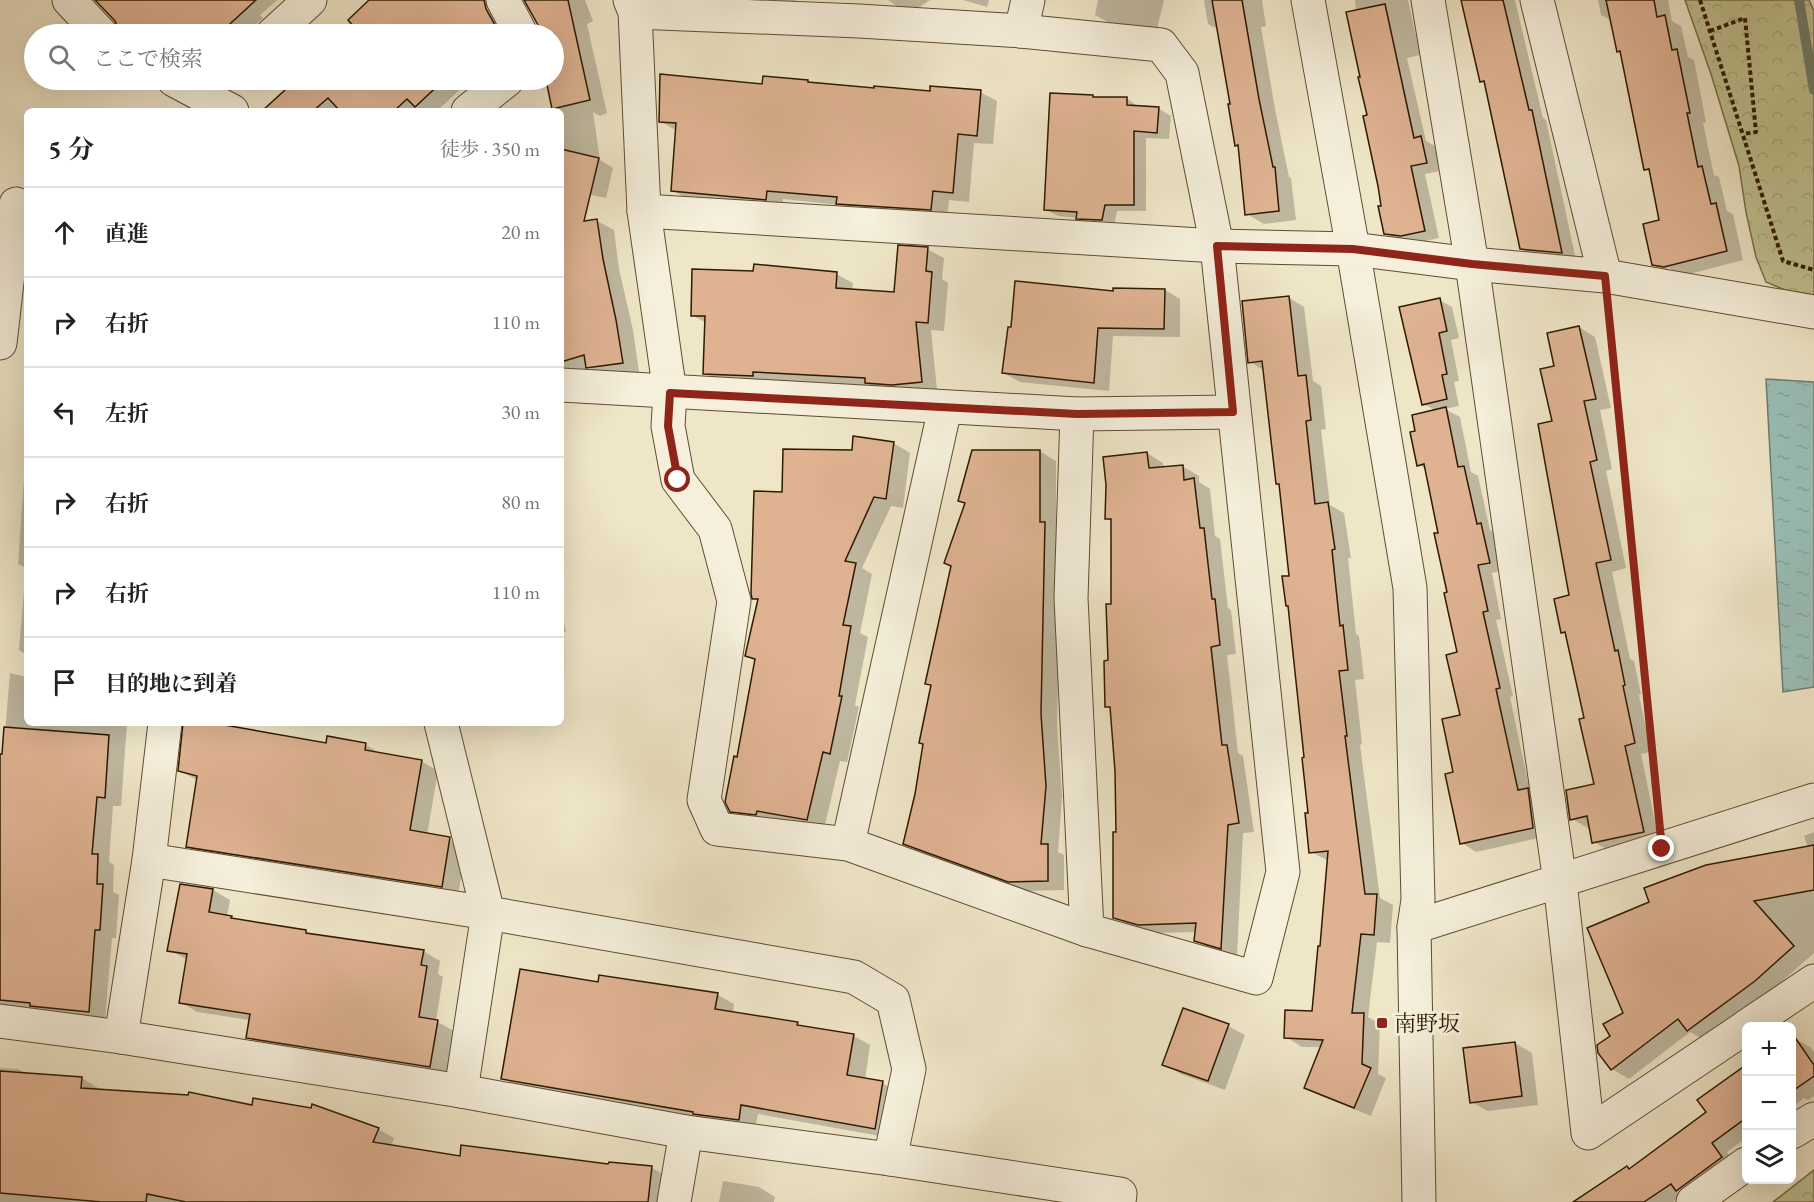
<!DOCTYPE html>
<html lang="ja">
<meta charset="utf-8">
<style>
body{margin:0;font-family:"EB Garamond","Noto Serif JP",serif;background:#f2f2f2;color:#222}
.controls{position:absolute;right:18px;bottom:18px;display:grid;overflow:hidden;border-radius:9px;box-shadow:0 6px 24px #0002}
.controls button{width:54px;height:54px;display:grid;place-items:center;padding:0;border:0;border-bottom:2px solid #e0e0e0;background:#fff;color:#222;font:30px sans-serif}
.stop{position:absolute;width:18px;height:18px;margin:-14px;border:4px solid #8f2418;border-radius:50%;background:#fff}
.stop.end{background:#8f2418;border-color:#fff;box-shadow:0 2px 6px #0008}
.list{margin:0;padding:0;list-style:none}
h2{display:flex;justify-content:space-between;align-items:center;height:78px;margin:0;padding:0 24px;font-size:26px}
h2 small{font-size:20px;font-weight:400;color:#767676}
.list li{display:grid;grid-template-columns:39px 1fr auto;gap:18px;align-items:center;box-sizing:border-box;height:90px;padding:0 24px;border-top:2px solid #e0e0e0}
.list b{display:block;font-size:22px;white-space:nowrap}
.list em{font-size:20px;font-style:normal;color:#767676}
.icon{flex:none;width:33px;height:33px;fill:none;stroke:currentColor;stroke-width:2;stroke-linecap:round;stroke-linejoin:round}
.map{position:relative;flex:none;width:1814px;height:1202px;overflow:hidden}
.search{position:absolute;background:#fff;box-shadow:0 6px 24px #0002;left:24px;top:24px;width:540px;height:66px;display:flex;align-items:center;gap:15px;box-sizing:border-box;padding:0 21px;border-radius:33px;color:#767676;font-size:22px}
.panel{position:absolute;background:#fff;box-shadow:0 6px 24px #0002;left:24px;top:108px;width:540px;height:618px;border-radius:9px}
.map>svg:first-child{display:block}
</style>
<div class="map">
<svg width="1814" height="1202" viewBox="0 0 1814 1202">
<defs>
<pattern id="forest-crowns" width="20" height="18" patternUnits="userSpaceOnUse" patternTransform="scale(1.5)"><rect width="20" height="18" fill="#c0c391"/><path d="M2 6a3 3 0 1 1 6 0M12 15a3 3 0 1 1 6 0" fill="none" stroke="#a5a77b"/></pattern>
<pattern id="water-ripples" width="26" height="14" patternUnits="userSpaceOnUse" patternTransform="scale(1.5)"><rect width="26" height="14" fill="#9abfb8"/><path d="M2 4q2-2 4 0t4 0M15 11q2-2 4 0t4 0" fill="none" stroke="#85a49c"/></pattern>
</defs>
<rect width="100%" height="100%" fill="#efe6c8"/>
<filter id="stains"><feTurbulence type="fractalNoise" baseFrequency=".00333" numOctaves="4"/><feColorMatrix values="0 0 0 0 .2 0 0 0 0 .09 0 0 0 0 .02 0 0 0 .5 -.17"/></filter>
<radialGradient id="worn" r=".72"><stop offset=".6" stop-color="#630" stop-opacity="0"/><stop offset="1" stop-color="#630" stop-opacity=".3"/></radialGradient>
<!-- forest -->
<g fill="url(#forest-crowns)" stroke="#786e48" stroke-width="1.5">
<path d="M1685,0H1809L1814,11V295L1785,290L1766,282L1756,257L1746,212L1739,166L1711,74Z"/>
<path d="M1814,1170V1202H1773Z"/>
</g>
<!-- water -->
<path fill="url(#water-ripples)" stroke="#6f7d6e" stroke-width="1.5" d="M1766,379L1814,382V687L1783,692Z"/>
<!-- shadow -->
<g fill="#0003">
<path d="M97,0H277L260,15L263,18L245,34H144L141,31L138,34H132L120,27L116,20Z"/>
<path d="M372,0H491L511,34H346L355,26Z"/>
<path d="M530,0H585L593,21L587,24L607,113L600,116L593,112L600,160L613,168L606,198L568,190L561,186V111H554L547,80H554V72L577,94L554,47V34H547Z"/>
<path d="M779,0H797L788,5Z"/>
<path d="M888,0H930L912,12H905Z"/>
<path d="M963,0H989L987,7Z"/>
<path d="M1098,0H1164L1156,33L1111,24L1095,15Z"/>
<path d="M1204,0H1262L1266,26L1261,27L1275,109L1289,177L1291,178L1296,220L1264,224L1247,214L1240,147L1237,145L1219,30L1208,24Z"/>
<path d="M1355,0H1408L1420,55L1407,58L1426,141L1435,146L1440,171L1425,174L1439,238L1416,243L1400,241L1386,233L1368,116Z"/>
<path d="M1463,0H1515L1543,118L1546,120L1576,260L1535,257L1521,249L1486,84L1481,81Z"/>
<path d="M1598,0H1668L1672,21L1681,26L1688,57L1694,60L1706,122L1703,123L1714,175L1719,177L1727,211L1733,214L1743,260L1682,276L1667,267L1670,274L1653,264L1661,221L1651,172L1646,169L1622,52L1619,51L1613,21L1601,15Z"/>
<path d="M298,80H470L437,111L423,109L421,111H276L271,105Z"/>
<path d="M808,81L813,84L931,92H980L997,101L993,144L974,143L969,202L949,200L947,218L854,213L840,205L783,199V208L689,200L672,190L677,131L660,121L764,86Z"/>
<path d="M1093,96L1096,98H1126L1139,107L1158,108L1171,116L1169,139L1146,138V211H1117L1114,226L1090,225L1077,218L1058,216L1045,209Z"/>
<path d="M597,221L614,230L619,269L633,330L639,372L604,376L589,368L561,377V226Z"/>
<path d="M927,249L944,258L942,279L948,283L944,331L931,330L937,390L769,380V384L721,383L704,373L706,323L692,315L836,274L853,283L852,291L895,294Z"/>
<path d="M1165,290L1180,299V337L1113,336L1109,391L1020,382L1004,373L1114,292Z"/>
<path d="M1288,297L1304,307L1313,381L1321,386L1326,429L1321,430L1330,505L1344,513L1351,558H1348L1356,634L1359,636L1364,679L1355,680L1362,744L1360,745L1380,898L1393,905L1390,943L1377,942L1368,1017L1380,1024L1378,1074L1386,1078L1371,1116L1321,1096L1305,1087L1321,1047H1302L1286,1037L1313,1013L1321,948L1329,861L1311,852L1291,577L1265,371L1250,362Z"/>
<path d="M1439,300L1452,307L1459,338L1451,340L1459,381L1454,382L1459,406L1445,409L1460,417L1471,472L1478,476L1490,530L1495,533L1503,570L1492,573L1501,619L1496,620L1513,696L1510,697L1530,792L1542,798L1547,836L1476,852L1462,843L1455,773L1462,716L1458,654L1440,534L1426,469L1419,465L1417,432L1436,411L1424,404Z"/>
<path d="M1579,327L1595,337L1611,408L1600,410L1612,469L1606,471L1626,568L1612,572L1630,659L1634,661L1641,694L1639,695L1651,752L1641,754L1659,841L1610,851L1594,842L1591,828H1588L1572,819L1595,785L1586,719L1567,634L1563,632L1571,596L1553,422L1555,367Z"/>
<path d="M893,443L910,453L903,508L891,506L862,568L872,574L860,633L868,637L855,705L859,707L847,762L840,761L824,829L748,820L731,811L756,661L746,656L759,601L754,598L783,494L853,451Z"/>
<path d="M1039,451L1056,461V531L1061,533L1057,725L1062,796L1058,852L1064,855V890L1026,891L921,853L905,843L916,794L932,686L927,683L966,504L960,500Z"/>
<path d="M26,452H27V655L19,650L26,568L18,564Z"/>
<path d="M1147,453L1163,463L1164,468L1182,466L1199,476V482L1210,489L1215,536L1220,539L1228,608L1231,610L1236,654L1227,655L1238,753L1243,756L1254,832L1243,833L1237,957L1212,950L1196,940V932L1155,933L1131,926L1115,917L1118,833L1116,771L1111,709L1107,706L1112,606L1113,522L1107,518Z"/>
<path d="M561,608L566,632L561,633Z"/>
<path d="M10,673L27,677V723H127L121,806H113L109,862L114,865L113,892L119,895L116,938H112L105,1021L0,1008V756H3Z"/>
<path d="M185,723H221L229,727L327,745H366L383,755L421,761L438,771L427,835L450,840L466,850L458,895L204,856L188,846L197,780L180,771Z"/>
<path d="M1814,832V953L1772,990L1705,1040L1690,1032L1629,1079L1612,1069L1599,1052L1625,1014L1808,847L1804,836Z"/>
<path d="M181,886L213,890L230,900L227,917L237,921L306,932L312,935L423,951L440,961L438,974L443,977L436,1021L454,1031L447,1076L264,1047L247,1037L250,1020L197,1012L181,1002L188,960L169,950Z"/>
<path d="M599,983L718,995L734,1004L733,1013L797,1024L804,1028L854,1036L870,1045L865,1080L882,1083L899,1092L891,1138L758,1114L755,1129L520,1087L503,1078Z"/>
<path d="M1228,1026L1245,1035L1225,1090L1181,1074L1164,1064Z"/>
<path d="M1794,1038L1810,1047L1814,1052V1096L1808,1100L1804,1098L1792,1107V1040Z"/>
<path d="M1515,1043L1532,1053L1538,1105L1488,1111L1471,1102Z"/>
<path d="M1746,1064V1138L1727,1152L1737,1166L1673,1202H1576L1627,1168L1630,1170L1708,1112L1734,1074Z"/>
<path d="M0,1068L18,1069L27,1074L82,1078L98,1088V1091L378,1129L394,1138L391,1146L461,1157L652,1168L668,1177L665,1202H0Z"/>
<path d="M723,1181L759,1187L775,1197L774,1202H719Z"/>
</g>
<g fill="none" stroke-linecap="round" stroke-linejoin="round">
<!-- stream -->
<path stroke="#6f7d6e" stroke-width="10" d="M1799,0L1814,90"/>
</g>
<!-- building -->
<g fill="#dfb392" stroke="#2f1900" stroke-width="1.5">
<path d="M95,0H256L219,34H120L115,21Z"/>
<path d="M369,0H484L486,9L500,34H344L353,26L348,20Z"/>
<path d="M524,0H568L590,100L552,109L546,80H554V34H540L538,25Z"/>
<path d="M1212,0H1242L1259,99L1273,167H1275L1279,211L1245,215L1238,145L1235,146L1228,104H1230Z"/>
<path d="M1461,0H1503L1529,110H1532L1562,253L1520,249L1484,81L1480,82Z"/>
<path d="M1606,0H1654L1657,17L1665,15L1672,50L1677,49L1690,113H1687L1698,167L1702,166L1711,204L1716,203L1727,251L1664,267L1652,265L1643,224L1659,220L1649,169L1644,170L1620,51L1617,52Z"/>
<path d="M1385,4L1414,138L1421,136L1427,163L1411,166L1425,231L1401,236L1384,234L1378,206H1381L1378,186L1363,116L1367,115L1358,77H1360L1346,12Z"/>
<path d="M660,74L762,84L763,76L808,80V82L874,88V86L930,91V86L981,90L977,136L958,134L953,193L933,191L931,210L836,204L837,197L767,191L766,200L671,191L676,123L659,122Z"/>
<path d="M296,80H444L415,107L407,99L394,111H340L328,98L313,111H262Z"/>
<path d="M1050,93L1093,95V97H1127V105L1159,107L1157,133L1134,131V205H1105L1102,220L1076,219L1077,212L1044,210Z"/>
<path d="M561,149L599,158L584,221L597,219L603,259L616,320L623,363L586,368L584,355L561,362Z"/>
<path d="M898,245L928,247L926,271L932,272L928,323L916,322L922,382L892,385L865,383V378L753,372V376L703,374L705,316H691L692,269L753,271L754,264L837,272L836,288L894,292Z"/>
<path d="M1015,281L1113,291V288L1165,289L1164,329L1098,328L1094,383L1002,373L1008,327H1011Z"/>
<path d="M1289,296L1298,376L1306,375L1311,420L1306,421L1315,504L1328,502L1335,549L1332,550L1340,626L1343,625L1348,670L1339,671L1347,736H1345L1365,894H1377L1374,935L1361,934L1352,1013H1364L1362,1064L1371,1068L1354,1108L1304,1088L1323,1040L1284,1038L1285,1010L1312,1011L1318,946H1320L1328,851L1309,853L1305,813H1308L1302,758L1304,757L1288,606H1286L1282,576H1289L1279,484H1276L1262,361L1248,363L1242,301Z"/>
<path d="M1440,298L1447,331L1439,333L1447,374L1442,375L1447,399L1422,405L1399,307Z"/>
<path d="M1579,326L1596,399L1584,401L1597,460L1590,462L1611,560L1596,563L1615,651L1618,650L1625,685L1623,686L1635,743L1625,746L1644,832L1592,843L1587,816L1570,820L1566,790L1594,784L1579,719L1584,718L1565,632L1561,633L1554,599L1569,595L1538,424L1552,421L1540,369L1554,366L1547,333Z"/>
<path d="M1446,407L1458,467L1464,466L1477,524L1481,523L1490,563L1478,565L1488,611L1483,612L1500,688L1496,689L1518,790L1528,788L1533,828L1460,844L1445,774L1453,772L1442,719L1460,715L1446,655L1457,652L1444,593L1447,592L1434,533H1438L1424,464L1417,466L1410,432L1415,431L1412,415Z"/>
<path d="M853,436L894,442L886,499L874,497L845,561L856,563L843,625L851,626L839,696H842L830,754L823,752L807,820L757,811L756,815L730,812L725,802L734,756L737,757L755,659L745,656L758,599H752L751,593L754,491L782,492L783,449L852,450Z"/>
<path d="M972,450H1040V522H1045L1041,714L1046,786L1041,844H1048V881L1008,882L903,844L915,794L923,744L919,743L931,685L925,684L951,566L944,563L965,503L958,501Z"/>
<path d="M1147,452L1149,468L1183,465L1184,480L1194,478L1200,528H1204L1212,599H1215L1220,645L1211,647L1222,745H1227L1239,823L1228,825L1221,949L1194,941L1196,923L1138,925L1113,918V832H1116L1115,771L1110,707H1105L1104,661L1108,660L1106,604H1111V519H1105L1106,485L1103,457Z"/>
<path d="M183,723H213L326,743L327,736L366,743L365,750L422,760L410,830L450,837L442,887L186,847L197,776L178,771Z"/>
<path d="M4,727L109,735L105,798L97,797L92,854H98L97,884H103L100,930H95L89,1012L30,1006V1003L0,1000V754H2Z"/>
<path d="M1814,845V890L1754,901L1794,946L1755,981L1687,1031L1678,1019L1611,1070L1598,1053L1597,1045L1610,1036L1603,1024L1623,1013L1587,928L1649,902L1644,888L1706,865Z"/>
<path d="M180,884L213,889L209,912L232,916L231,918L306,930V933L424,950L421,965L427,966L419,1017L438,1020L430,1067L246,1038L250,1014L179,1003L187,954L167,951Z"/>
<path d="M520,969L598,982L599,975L718,993L715,1009L798,1022L797,1025L854,1034L847,1075L883,1081L875,1129L741,1105L739,1120L693,1114V1112L501,1079Z"/>
<path d="M1183,1008L1229,1024L1208,1081L1162,1065Z"/>
<path d="M1794,1036L1814,1065V1076L1791,1092V1038Z"/>
<path d="M1515,1042L1522,1096L1470,1103L1463,1048Z"/>
<path d="M1746,1065V1118L1712,1143L1722,1157L1676,1191L1671,1184L1644,1202H1573L1627,1166L1629,1169L1706,1112L1697,1100Z"/>
<path d="M0,1071L82,1077L81,1088L188,1095L189,1092L252,1105L253,1098L311,1108L312,1104L379,1128L373,1142L460,1156L461,1145L608,1164L609,1162L652,1166L648,1202H186L147,1194L146,1202H102L0,1193Z"/>
</g>
<g fill="none" stroke-linecap="round" stroke-linejoin="round">
<!-- minor casing -->
<g stroke="#5f4c32" stroke-width="35">
<g id="minor">
<path d="M69,0L101,34"/>
<path d="M503,0L521,34"/>
<path d="M630,0L635,12L644,211L670,393L668,426L678,480L715,529L734,601L704,800L717,829L848,844L1087,930L1256,978L1283,872L1217,246L1182,73L1161,45L1021,31L1028,0"/>
<path d="M1308,0L1353,249L1410,588L1418,900L1414,927L1419,1202"/>
<path d="M1428,0L1472,264L1560,882L1588,1133L1746,1027"/>
<path d="M1537,0L1605,276"/>
<path d="M635,12L859,21L1021,31"/>
<path d="M273,34L310,0"/>
<path d="M174,80L232,111"/>
<path d="M468,111L507,80"/>
<path d="M644,211L1217,246L1353,249L1472,264L1605,276L1814,312"/>
<path d="M0,343L16,204"/>
<path d="M561,385L1077,414L1233,412"/>
<path d="M1077,414L1071,598L1087,930"/>
<path d="M441,723L488,913L854,977L893,1000L909,1069L890,1159L1120,1194L1119,1202"/>
<path d="M848,844L945,408"/>
<path d="M149,860L488,913L461,1091"/>
<path d="M1414,927L1814,800"/>
<path d="M0,1021L121,1037L461,1091L686,1132L890,1159"/>
<path d="M1747,1026L1814,981"/>
<path d="M121,1037L149,860L165,723"/>
<path d="M1792,1132L1814,1119"/>
<path d="M674,1202L686,1132"/>
<path d="M1693,1202L1746,1164"/>
</g>
</g>
<!-- path -->
<g stroke="#2f1900" stroke-width="4" stroke-dasharray="4.5 3" stroke-linecap="butt">
<path d="M1700,0L1783,261L1814,270"/>
<path d="M1710,31L1745,18L1756,132L1743,134"/>
<path d="M1609,310L1659,816"/>
</g>
<!-- minor -->
<use href="#minor" stroke="#f5efdb" stroke-width="33"/>
</g>
<g fill="none" stroke-linecap="round" stroke-linejoin="round">
<!-- route -->
<path stroke="#8f2418" stroke-width="8" d="M678,480L668,426L670,393L1077,414L1233,412L1217,246L1353,249L1472,264L1605,276L1662,849"/>
</g>
<!-- markers -->
<rect fill="#8f2418" stroke="#f5efdb" stroke-width="2" x="1376" y="1017" width="12" height="12" rx="3"/>
<g text-anchor="middle" stroke-width="6" stroke-linejoin="round" paint-order="stroke">
<!-- poi labels -->
<g font-size="22" fill="#2f1900" stroke="#f5efdb" text-anchor="start">
<text x="1394" y="1031">南野坂</text>
</g>
</g>
<rect width="100%" height="100%" filter="url(#stains)"/>
<rect width="100%" height="100%" fill="url(#worn)"/>
</svg>
<div class="controls">
<button>+</button>
<button>−</button>
<button><svg class="icon" aria-label="layers" viewBox="0 0 24 24"><path d="M12 4l9 5-9 5-9-5zM3 14l9 5 9-5"/></svg></button>
</div>
<div class="stop" style="left:678px;top:480px"></div>
<div class="stop end" style="left:1662px;top:849px"></div>
<div class="search"><svg class="icon" aria-label="search" viewBox="0 0 24 24"><circle cx="10" cy="10" r="6"/><path d="M15 15l6 6"/></svg>ここで検索</div>
<section class="panel">
<h2>5 分<small>徒歩 · 350 m</small></h2>
<ul class="list">
<li><svg class="icon" aria-label="ahead" viewBox="0 0 24 24"><path d="M12 20V5M6 11l6-6 6 6"/></svg><div><b>直進</b></div><em>20 m</em></li>
<li><svg class="icon" aria-label="right" viewBox="0 0 24 24"><path d="M7 20v-9h11M14 6l5 5-5 5"/></svg><div><b>右折</b></div><em>110 m</em></li>
<li><svg class="icon" aria-label="left" viewBox="0 0 24 24"><path d="M17 20v-9H6M10 6l-5 5 5 5"/></svg><div><b>左折</b></div><em>30 m</em></li>
<li><svg class="icon" aria-label="right" viewBox="0 0 24 24"><path d="M7 20v-9h11M14 6l5 5-5 5"/></svg><div><b>右折</b></div><em>80 m</em></li>
<li><svg class="icon" aria-label="right" viewBox="0 0 24 24"><path d="M7 20v-9h11M14 6l5 5-5 5"/></svg><div><b>右折</b></div><em>110 m</em></li>
<li><svg class="icon" aria-label="arrive" viewBox="0 0 24 24"><path d="M6 21V4h12l-3 4 3 4H6"/></svg><div><b>目的地に到着</b></div></li>
</ul>
</section>
</div>
